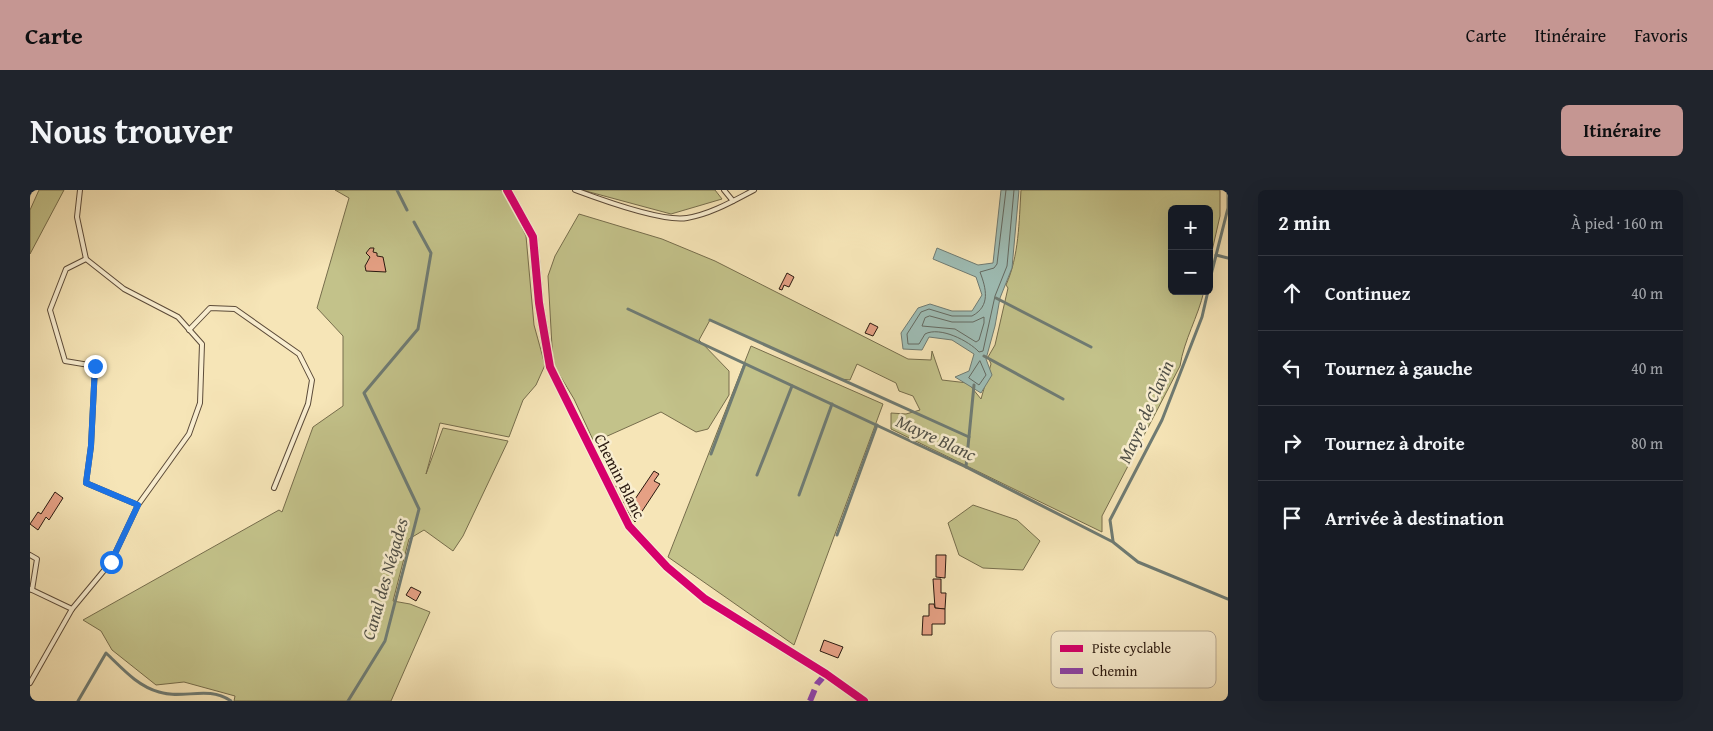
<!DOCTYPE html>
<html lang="fr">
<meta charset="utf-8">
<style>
body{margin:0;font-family:"Gentium Book Plus",serif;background:#20242c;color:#f1f3f6}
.controls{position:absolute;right:15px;top:15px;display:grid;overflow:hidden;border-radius:8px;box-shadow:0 5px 20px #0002}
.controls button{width:45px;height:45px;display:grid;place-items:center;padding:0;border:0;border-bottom:1px solid #363941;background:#171b24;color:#f1f3f6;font:25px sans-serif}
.stop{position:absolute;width:15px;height:15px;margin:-11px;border:4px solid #1a73e8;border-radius:50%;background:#fff}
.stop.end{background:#1a73e8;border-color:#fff;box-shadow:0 1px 5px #0008}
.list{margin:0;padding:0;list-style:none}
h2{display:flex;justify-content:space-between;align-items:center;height:65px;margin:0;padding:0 20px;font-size:21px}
h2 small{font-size:16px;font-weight:400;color:#9ea1a6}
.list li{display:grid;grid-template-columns:32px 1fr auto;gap:15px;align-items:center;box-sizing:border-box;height:75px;padding:0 20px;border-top:1px solid #363941}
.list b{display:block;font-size:19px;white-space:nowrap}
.list em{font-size:16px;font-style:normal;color:#9ea1a6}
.icon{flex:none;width:28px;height:28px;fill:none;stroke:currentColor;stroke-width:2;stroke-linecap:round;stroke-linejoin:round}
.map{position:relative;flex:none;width:1198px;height:511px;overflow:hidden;border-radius:8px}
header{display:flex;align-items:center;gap:30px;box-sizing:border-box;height:70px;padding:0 25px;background:#c59692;color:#111}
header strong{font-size:24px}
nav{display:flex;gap:28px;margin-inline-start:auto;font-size:18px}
.intro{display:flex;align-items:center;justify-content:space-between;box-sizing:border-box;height:120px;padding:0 30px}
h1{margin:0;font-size:35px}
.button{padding:12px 22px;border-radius:8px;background:#c59692;color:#111;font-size:18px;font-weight:700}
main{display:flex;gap:30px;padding:0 30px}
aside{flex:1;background:#171b24;border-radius:8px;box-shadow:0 5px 20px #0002}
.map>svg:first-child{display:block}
</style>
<header>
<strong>Carte</strong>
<nav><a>Carte</a><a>Itinéraire</a><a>Favoris</a></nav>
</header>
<div class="intro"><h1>Nous trouver</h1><a class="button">Itinéraire</a></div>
<main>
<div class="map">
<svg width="1198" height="511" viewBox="0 0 1198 511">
<rect width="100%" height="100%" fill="#f6e5b7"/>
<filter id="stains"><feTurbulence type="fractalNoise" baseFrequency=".004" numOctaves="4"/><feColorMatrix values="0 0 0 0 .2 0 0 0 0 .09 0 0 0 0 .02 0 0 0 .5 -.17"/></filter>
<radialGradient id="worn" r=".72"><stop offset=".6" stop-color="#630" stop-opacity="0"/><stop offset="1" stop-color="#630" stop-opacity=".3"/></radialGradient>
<!-- green -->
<g fill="#c3c28a" stroke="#766d4c">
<path d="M9,0H34L0,64V20Z"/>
<path d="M305,0H471L479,10L496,46L504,135L515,175L506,195L493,210L479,247L410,233L396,284L413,238L478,251L433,346L423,361L394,340L379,349L363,411L380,414L400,422L361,511H204L205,506L154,492L126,495L82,460L71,441L53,430L249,320L252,322L283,237L313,216V146L287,118L319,8Z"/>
<path d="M552,0H685L692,9L641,24Z"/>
<path d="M991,0H1190V26L1179,74V19H1142V101H1174C1168,127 1154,150 1150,176L1072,326V342L861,239V223L876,224L890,220L883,206L869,201L866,193L827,174L820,190L810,189L680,130L669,150L699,181V205L678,239L666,242L631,222L564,252L544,209L523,174L518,86L525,66L549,24L632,49L685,71L878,169L901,170L902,161L912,190L938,193L951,209L961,174L958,167L965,155L978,98L976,95C989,66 989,32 991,0Z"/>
<path d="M721,156L853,214L764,455L638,367Z"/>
<path d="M943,315L987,330L1010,351L993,380L953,378L929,365L918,333Z"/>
</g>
<!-- water -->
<path fill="#9ebdb5" stroke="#6f7b73" d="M971,0H989L982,78L970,108L965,136L956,169L962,185L951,203L925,187L939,181L944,164L922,150L899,147L892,160L873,159L871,143L888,118L900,114L922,121H942L952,105L946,87L903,69L907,58L948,75L963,73Z"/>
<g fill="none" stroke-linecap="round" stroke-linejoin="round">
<!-- shore -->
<g stroke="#646a62" stroke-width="1">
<path d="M976,0L967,74L964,78L950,82C956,98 961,116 942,126H922L899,119L891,122L877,144L878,154H889L895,144C910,136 939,151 949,162L953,161L965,106L977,76L984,0"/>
<path d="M900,126L922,132H943L954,127V133L949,150L946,152L925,139L892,136L895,128Z"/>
<path d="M950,171L956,185L949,195L939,188Z"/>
</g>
<!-- stream -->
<g stroke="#6f7b73" stroke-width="3">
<path d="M367,0L377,20"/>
<path d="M1186,65L1198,68"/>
<path d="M1179,93L1198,18V0"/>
<path d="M966,108L1061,157"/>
<path d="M598,119L936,277L1083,352L1108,372L1198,409"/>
<path d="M680,130L939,247"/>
<path d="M954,166L1033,209"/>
<path d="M681,264L715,174"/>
<path d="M936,277L944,195"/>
<path d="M727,285L762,196"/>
<path d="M769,305L802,214"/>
<path d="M807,345L847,235"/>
<path d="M1083,351L1080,330L1132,230L1172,127L1178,101"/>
<path d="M48,511L76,463C92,478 107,496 129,502C154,510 177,495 201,511"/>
<path d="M318,511L355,451L389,319L334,203L388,139L401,63L384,32"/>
</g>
</g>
<!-- building -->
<g fill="#e5a084" stroke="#29180f">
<path d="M340,58H344L343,62L347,63V66L353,67L356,82L336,81L335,76L340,67L336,63Z"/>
<path d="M757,83L764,87L759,97L754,95L752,100L749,99Z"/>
<path d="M840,133L848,137L843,146L835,143Z"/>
<path d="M624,281L629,284L624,291L630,294L605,332L592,313L598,310L601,315Z"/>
<path d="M585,285L590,295L584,298L580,289Z"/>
<path d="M590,295L598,310L592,313L584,298Z"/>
<path d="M25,302L33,308L19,330L16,327L8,340L0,334L8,322L11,324Z"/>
<path d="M906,365H916L915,388L906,387Z"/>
<path d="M903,389H911V403H916L915,419L905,418Z"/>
<path d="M381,397L391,402L386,411L376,405Z"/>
<path d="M899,414H904L905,418L915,419V434H902V445H892L893,426H899Z"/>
<path d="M794,450L813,457L808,468L790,461Z"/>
</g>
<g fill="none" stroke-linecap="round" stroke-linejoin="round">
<!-- lane casing -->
<g stroke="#5c4b39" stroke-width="6">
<g id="lane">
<path d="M50,0L47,27L56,69"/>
<path d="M545,0C569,9 633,32 657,28C681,24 703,11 724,0"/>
<path d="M694,0L703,11"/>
<path d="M159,140L180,118L205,119L269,164L282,190L278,214L244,298"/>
<path d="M0,365L7,369L2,400"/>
<path d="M0,399L42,419L0,493"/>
<path d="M42,419L81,372L108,315L159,244L170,213L172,154L148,127L94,99L56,69L36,79L20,120L35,171L65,176L61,256L56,293L108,315"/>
</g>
</g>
<!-- street casing -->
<g stroke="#5c4b39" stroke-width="10">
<path id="street" d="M477,0L503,47L509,113L520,177L599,336L637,377L675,409L796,484L834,511"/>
</g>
<!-- lane -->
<use href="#lane" stroke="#f9eed0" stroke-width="4"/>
<!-- street -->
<use href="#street" stroke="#f9eed0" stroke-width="8"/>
<!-- quiet -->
<path stroke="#8e44ad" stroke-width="6" stroke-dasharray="12 6" stroke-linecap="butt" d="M780,511L787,494L796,484"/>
<!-- cycleway casing -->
<g stroke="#f9eed0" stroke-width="11">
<path id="cycleway" d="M477,0L503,47L509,113L520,177L599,336L637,377L675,409L796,484L834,511"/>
</g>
<!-- cycleway -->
<use href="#cycleway" stroke="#d6006c" stroke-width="8"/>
</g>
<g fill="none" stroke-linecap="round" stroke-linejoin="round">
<!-- route -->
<path stroke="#1a73e8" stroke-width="6" d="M65,176L61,256L56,293L108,315L81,372"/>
</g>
<g text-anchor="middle" stroke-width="5" stroke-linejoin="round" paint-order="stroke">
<!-- street labels -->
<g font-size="16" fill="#29180f" stroke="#f9eed0">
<text transform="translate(590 286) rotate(63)" y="6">Chemin Blanc</text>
</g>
<!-- water labels -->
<g font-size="18" font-style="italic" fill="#525249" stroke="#f9eed0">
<text transform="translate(1116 222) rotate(-66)" y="6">Mayre de Clavin</text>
<text transform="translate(906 248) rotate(25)" y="6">Mayre Blanc</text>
<text transform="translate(355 389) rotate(-74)" y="6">Canal des Négades</text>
</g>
</g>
<!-- legend -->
<rect x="1021" y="441" width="165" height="57" rx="8" fill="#f9eed0" stroke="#bbae96" stroke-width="1"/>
<rect x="1030" y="455" width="23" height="7" fill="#d6006c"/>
<rect x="1030" y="478" width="23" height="6" fill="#8e44ad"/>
<g font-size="14" fill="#29180f">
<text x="1062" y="463">Piste cyclable</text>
<text x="1062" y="486">Chemin</text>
</g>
<rect width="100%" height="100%" filter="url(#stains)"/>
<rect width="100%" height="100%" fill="url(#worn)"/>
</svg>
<div class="controls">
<button>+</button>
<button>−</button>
</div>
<div class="stop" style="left:81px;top:372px"></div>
<div class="stop end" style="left:65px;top:176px"></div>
</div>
<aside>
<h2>2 min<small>À pied · 160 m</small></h2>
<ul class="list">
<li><svg class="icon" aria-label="ahead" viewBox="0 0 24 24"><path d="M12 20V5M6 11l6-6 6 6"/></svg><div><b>Continuez</b></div><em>40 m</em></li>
<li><svg class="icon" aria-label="left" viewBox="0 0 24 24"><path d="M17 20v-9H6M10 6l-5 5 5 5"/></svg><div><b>Tournez à gauche</b></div><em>40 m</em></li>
<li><svg class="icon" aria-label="right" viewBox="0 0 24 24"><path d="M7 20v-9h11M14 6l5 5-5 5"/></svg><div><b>Tournez à droite</b></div><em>80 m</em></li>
<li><svg class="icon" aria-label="arrive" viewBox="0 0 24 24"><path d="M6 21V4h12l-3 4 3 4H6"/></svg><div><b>Arrivée à destination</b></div></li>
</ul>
</aside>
</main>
